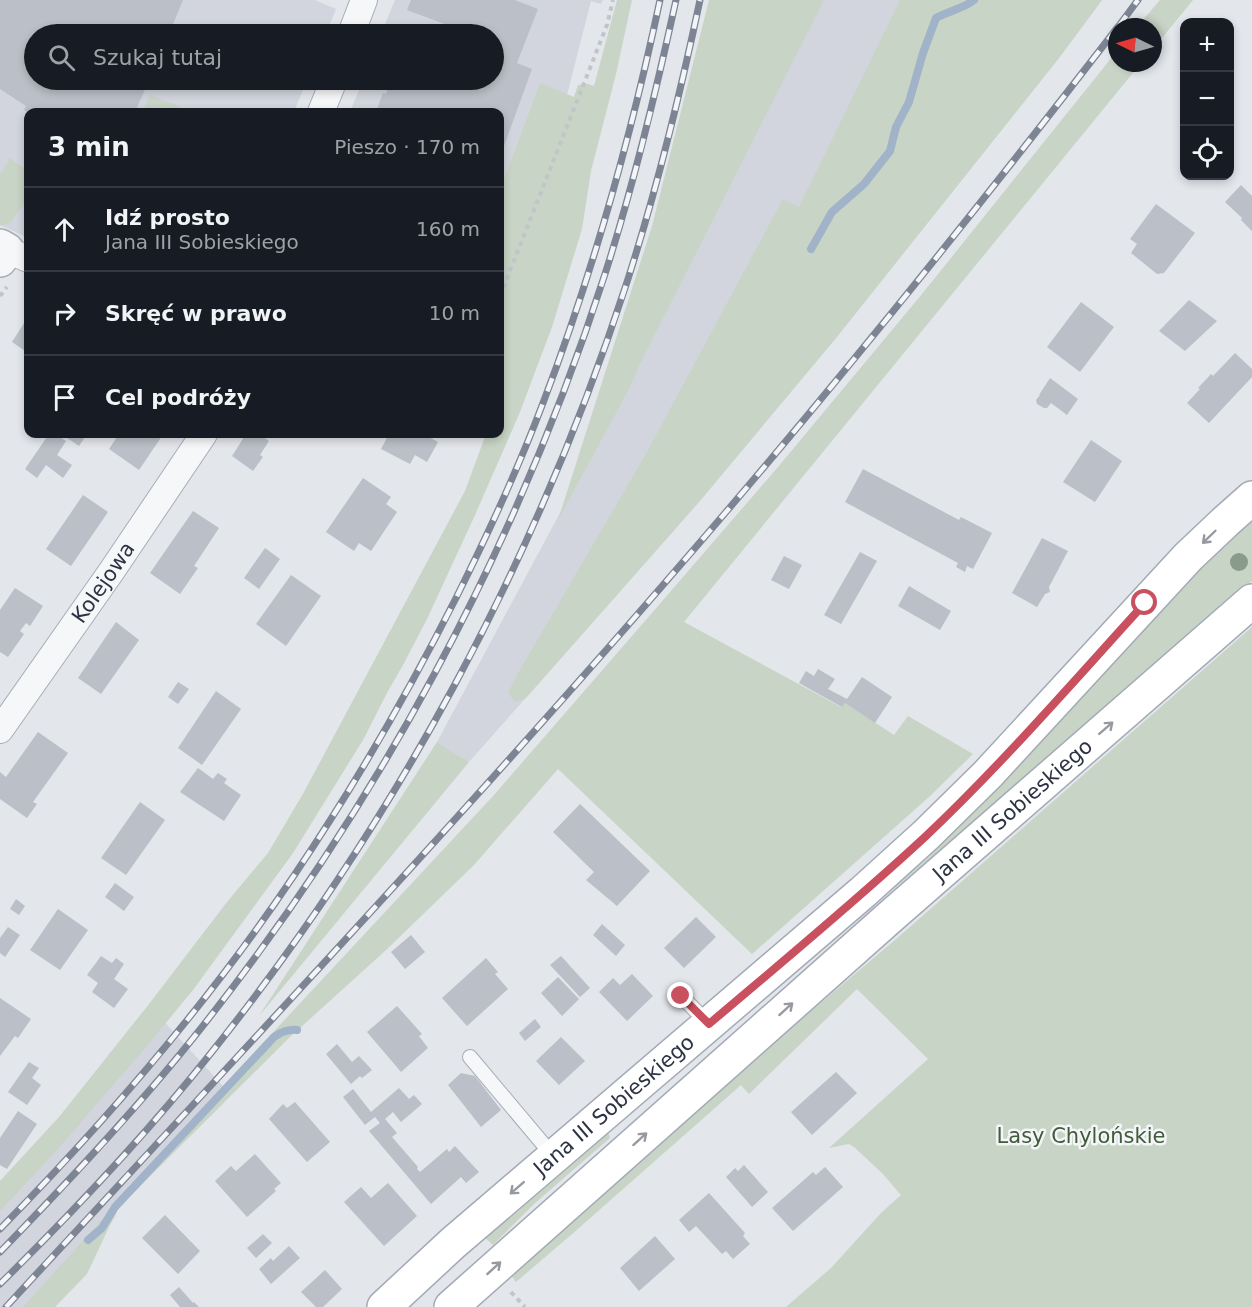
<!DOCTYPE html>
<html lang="pl">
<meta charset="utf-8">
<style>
body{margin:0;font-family:"DejaVu Sans",sans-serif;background:#242831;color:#f1f3f6}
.controls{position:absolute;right:18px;top:18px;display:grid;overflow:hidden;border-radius:12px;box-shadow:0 3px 9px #0003}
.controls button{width:54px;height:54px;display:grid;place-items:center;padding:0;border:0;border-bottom:2px solid #363941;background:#171b24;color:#f1f3f6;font:30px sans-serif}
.compass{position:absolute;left:1108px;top:18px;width:54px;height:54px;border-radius:50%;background:#171b24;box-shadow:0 3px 9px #0003;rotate:275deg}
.stop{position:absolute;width:18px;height:18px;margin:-14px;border:4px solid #c8505f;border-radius:50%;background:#fff}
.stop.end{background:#c8505f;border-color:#fff;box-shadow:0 2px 6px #0008}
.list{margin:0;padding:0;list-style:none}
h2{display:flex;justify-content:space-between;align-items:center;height:78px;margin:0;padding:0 24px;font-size:26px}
h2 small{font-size:20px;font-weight:400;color:#9ea1a6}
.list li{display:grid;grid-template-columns:39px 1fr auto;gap:18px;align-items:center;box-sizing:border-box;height:84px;padding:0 24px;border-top:2px solid #363941}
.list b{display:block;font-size:22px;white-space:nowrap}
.list p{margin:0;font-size:20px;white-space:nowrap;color:#9ea1a6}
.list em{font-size:20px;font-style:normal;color:#9ea1a6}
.icon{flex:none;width:33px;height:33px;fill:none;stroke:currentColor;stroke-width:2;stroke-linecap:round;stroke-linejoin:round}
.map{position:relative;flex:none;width:1252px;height:1307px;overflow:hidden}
.search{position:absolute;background:#171b24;box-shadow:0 3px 9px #0003;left:24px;top:24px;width:480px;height:66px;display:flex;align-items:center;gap:15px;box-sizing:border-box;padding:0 21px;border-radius:33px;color:#9ea1a6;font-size:22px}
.panel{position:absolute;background:#171b24;box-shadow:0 3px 9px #0003;left:24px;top:108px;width:480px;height:330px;border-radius:12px}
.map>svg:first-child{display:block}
</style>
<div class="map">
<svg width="1252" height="1307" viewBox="0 0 1252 1307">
<rect width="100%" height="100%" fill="#e3e6eb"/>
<!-- built -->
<g fill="#d2d5dd">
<path d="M0,0H315L336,9L326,34H34V80H307L294,112H28V238L0,225Z"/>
<path d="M395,0H603L601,4L591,1L567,95L540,84L500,190V112H350L363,80H494V34H381Z"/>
<path d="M738,0H1102L1059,58L836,338L699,502L469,762L437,742L640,364Z"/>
<path d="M158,1015L223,1086L227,1099L118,1208L115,1217L55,1307H0V1189Z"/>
</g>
<!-- green -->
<g fill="#c8d4c5">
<path d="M617,0H632L616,74L591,171L582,229L552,327L520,412L475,515L427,619L403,665L388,691L363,740L293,853L193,990L146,1047L57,1150L0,1211V1181L59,1117L149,1004L227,902L268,853L304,792L465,491L486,434H500V190L540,83L574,97L578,85L588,84L594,86Z"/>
<path d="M709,0H824L640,364L629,389L558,520L652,226Z"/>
<path d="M900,0H1102L1059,58L836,338L699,502L526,698L515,702L508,693L517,675L647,452L783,199L799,207Z"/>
<path d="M1160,0H1193L1153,49V27H1137Z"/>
<path d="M1117,51V63H1141L684,622L841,707L845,703L894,735L908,716L973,754L929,797L752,954L558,769L474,865L385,951L290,1037L118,1208L87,1274L55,1307H23L223,1086L494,795L658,606L778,467L922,294Z"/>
<path d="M150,95L193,112H142Z"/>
<path d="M10,158L28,171V197L11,222L0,226V173H1Z"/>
<path d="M1252,519V581L1046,761L970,824L750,1011L929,857L1039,741L1199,569Z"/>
<path d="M1252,627V1307H786L831,1268L881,1213L901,1195L882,1173L854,1147L849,1144L829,1148L928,1059L857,989L749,1094L741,1085L571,1235L516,1282L507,1270L759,1055L895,940Z"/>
<path d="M437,742L469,762L259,1016Z"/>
<path d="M608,1132L610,1138L534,1204L493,1245L483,1236Z"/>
</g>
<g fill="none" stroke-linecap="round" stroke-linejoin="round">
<!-- stream -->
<g stroke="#a1b3c9" stroke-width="8">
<path d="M811,249L832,212L864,184L890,151L896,127L909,102L923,53L936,18C948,11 963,9 974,0"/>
<path d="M88,1240L102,1228L115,1207L274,1037C281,1032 288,1029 297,1030"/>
</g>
</g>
<!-- building -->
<g fill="#bbbfc7">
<path d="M0,0H183L169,34H34V80H149L135,112H27L24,110L26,106L0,89Z"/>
<path d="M411,0H515L538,9L517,63L532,69L500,157V112H376L383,93L386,94L391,80H494V34H448L450,26L407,10Z"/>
<path d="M1241,185L1252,196V231L1241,220L1242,218L1225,202Z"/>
<path d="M1156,204L1195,233L1164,273L1157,274L1131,253L1137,244L1130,239Z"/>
<path d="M1189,300L1217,321L1185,351L1159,331Z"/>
<path d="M1081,302L1114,327L1080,372L1047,347Z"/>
<path d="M28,317V353L12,342Z"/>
<path d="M1235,353L1252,369V377L1209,423L1187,403L1200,389L1198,388L1211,374L1213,376Z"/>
<path d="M1050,378L1078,399L1067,415L1051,403L1047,408H1044L1037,404L1036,400L1040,395H1039Z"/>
<path d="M49,434H55L66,441L57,455L72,465L63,478L46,465L37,478L25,469Z"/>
<path d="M61,434H87L79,446Z"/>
<path d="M119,434H158L162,436L139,470L109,449Z"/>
<path d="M246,434H259L269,441L260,455L263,457L253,471L232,456Z"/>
<path d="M389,434H426L425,435L438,442L427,462L415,455L410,464L381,449Z"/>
<path d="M1091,440L1122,461L1095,502L1063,482Z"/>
<path d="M863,469L959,520L961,517L992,533L973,569L967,566L965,572L956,567L958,563L845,502Z"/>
<path d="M363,478L391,497L386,504L397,512L371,551L359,543L354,551L326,532Z"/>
<path d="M83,495L108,512L71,566L46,549Z"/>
<path d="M193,511L219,528L194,566L198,568L180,594L150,573Z"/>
<path d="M1042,538L1068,551L1049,587L1050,592L1045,594L1037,607L1012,593Z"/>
<path d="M265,548L280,559L259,589L244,578Z"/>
<path d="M860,552L877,561L841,624L824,615Z"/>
<path d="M784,556L802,565L789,589L771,580Z"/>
<path d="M291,575L321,596L286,646L256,624Z"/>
<path d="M909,586L951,611L940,630L898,606Z"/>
<path d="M15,588L43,606L30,626L26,623L20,631L24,634L8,657L0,652V610Z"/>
<path d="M116,622L139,640L101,694L78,678Z"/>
<path d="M818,669L835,679L828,689L847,699L862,677L892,697L875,723L845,703L842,707L799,683L806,671L814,676Z"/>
<path d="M178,682L189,689L178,704L168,697Z"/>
<path d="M216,691L241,709L202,765L178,748Z"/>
<path d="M38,732L68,753L33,802L37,804L27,818L0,799V772L6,777Z"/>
<path d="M198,768L213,779L218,773L227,779L224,783L241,795L224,821L180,792Z"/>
<path d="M140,802L165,820L126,875L101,858Z"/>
<path d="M580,804L650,871L617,906L586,880L594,872L553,832Z"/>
<path d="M115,883L134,897L124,911L105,897Z"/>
<path d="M16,899L25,906L19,915L10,909Z"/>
<path d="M58,909L88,930L60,970L30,950Z"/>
<path d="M696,917L716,937L684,968L664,948Z"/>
<path d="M602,924L625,945L616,956L593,935Z"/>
<path d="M8,927L20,935L5,957L0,953V938Z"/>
<path d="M411,935L425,952L405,969L391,952Z"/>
<path d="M101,956L112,963L116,958L124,964L114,979L128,989L114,1008L92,992L98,983L87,975Z"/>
<path d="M561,956L590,988L580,997L550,965Z"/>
<path d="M486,958L498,972L495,974L508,989L467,1026L442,998Z"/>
<path d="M632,974L653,996L627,1021L599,992L613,978L620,985Z"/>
<path d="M558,977L579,999L562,1016L541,993Z"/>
<path d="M0,998L31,1019L18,1038L15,1036L0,1056Z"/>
<path d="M397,1006L422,1034L419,1036L428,1048L401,1072L367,1032Z"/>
<path d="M535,1019L541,1027L525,1041L519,1033Z"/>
<path d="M561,1037L585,1061L559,1085L536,1061Z"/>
<path d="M337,1044L352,1062L359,1056L372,1070L362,1078L360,1076L351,1084L326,1054Z"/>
<path d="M29,1062L39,1068L32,1078L41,1085L27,1105L8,1092Z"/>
<path d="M836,1072L857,1093L812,1135L791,1112Z"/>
<path d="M461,1073L475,1076L501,1110L481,1127L448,1085Z"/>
<path d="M399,1088L409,1099L414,1095L422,1104L401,1122L393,1112L385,1119L397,1133L392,1137L418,1167L417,1169L420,1172L447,1149L449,1152L455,1146L479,1172L466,1183L461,1177L431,1204L369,1131L380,1123L375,1117L365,1125L343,1097L353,1089L371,1112Z"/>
<path d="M295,1102L330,1142L307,1162L269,1119L283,1104L287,1108Z"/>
<path d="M18,1111L37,1124L7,1169L0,1165V1138Z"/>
<path d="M255,1154L281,1183L274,1189L276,1191L247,1217L215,1181L231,1166L236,1171Z"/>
<path d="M744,1165L768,1192L752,1207L726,1177L735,1168L738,1171Z"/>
<path d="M825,1167L843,1187L793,1231L772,1208L813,1172L816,1175Z"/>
<path d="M388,1183L417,1216L384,1246L344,1202L361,1187L371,1198Z"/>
<path d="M709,1193L745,1233L743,1236L750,1244L733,1259L726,1251L722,1254L696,1226L689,1232L679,1220Z"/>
<path d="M165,1215L200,1251L178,1274L142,1238Z"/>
<path d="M263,1234L272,1243L256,1258L247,1248Z"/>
<path d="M655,1236L675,1259L639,1291L620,1268Z"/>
<path d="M289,1246L300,1258L271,1284L259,1269L271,1258L273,1261Z"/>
<path d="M325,1270L342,1289L323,1307H316L301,1292Z"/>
<path d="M179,1287L193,1303L194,1302L199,1307H180L170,1295Z"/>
</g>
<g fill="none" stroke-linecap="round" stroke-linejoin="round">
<!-- service casing -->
<g stroke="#a8adb5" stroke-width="16">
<g id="service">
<path d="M681,996L709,1024"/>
<path d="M470,1057L554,1157"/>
</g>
</g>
<!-- minor casing -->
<g stroke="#a8adb5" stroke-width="28">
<g id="minor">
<path d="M351,34L364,0"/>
<path d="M321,112L334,80"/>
<path d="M7,250L28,259"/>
<path id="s1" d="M0,730L111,572L204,434"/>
</g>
</g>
<!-- tertiary casing -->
<g stroke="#a8adb5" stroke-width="36">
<path id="tertiary" d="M0,246L7,250L0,260"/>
</g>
<!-- primary casing -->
<g stroke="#a3aab6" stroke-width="36">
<g id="primary">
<path id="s2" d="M384,1307L453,1243L863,892L927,834L988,774L1188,557L1225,522L1252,498"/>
<path id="s3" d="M451,1307L890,917L1252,601"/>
</g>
</g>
<!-- path -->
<g stroke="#c1c4c9" stroke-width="4" stroke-dasharray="4.5 4.5" stroke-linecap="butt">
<path d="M0,296L7,287"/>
<path d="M500,296L607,25L613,0"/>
<path d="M511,1292L525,1307"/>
</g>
<!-- service -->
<use href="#service" stroke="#f6f7f9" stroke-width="14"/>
<!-- minor -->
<use href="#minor" stroke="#f6f7f9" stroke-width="26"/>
<!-- tertiary -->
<use href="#tertiary" stroke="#f6f7f9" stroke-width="33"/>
<!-- primary -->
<use href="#primary" stroke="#fff" stroke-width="33"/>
<!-- rail casing -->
<g stroke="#7d8594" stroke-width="7">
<g id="rail">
<path d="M1118,27L1138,0"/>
<path d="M0,1229C107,1120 210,1001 295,874C355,785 408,693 456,598C488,534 518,469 543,403C593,272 631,137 660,0"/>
<path d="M0,1252C67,1183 134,1112 194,1037C376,810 516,550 605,274C634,184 656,92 676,0"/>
<path d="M0,1284C74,1211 146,1135 211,1053C395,823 536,562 627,282C657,189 680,95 700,0"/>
<path d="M6,1307C231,1063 459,821 676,570C829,394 975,212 1117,28"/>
</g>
</g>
<!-- rail -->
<use href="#rail" stroke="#f3f5f8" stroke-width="4.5" stroke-dasharray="14" stroke-linecap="butt"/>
</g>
<!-- trees -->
<circle fill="#899b8a" cx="1239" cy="562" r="9"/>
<!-- one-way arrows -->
<defs><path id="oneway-shaft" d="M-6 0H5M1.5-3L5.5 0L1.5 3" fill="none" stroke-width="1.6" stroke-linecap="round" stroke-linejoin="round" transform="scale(1.5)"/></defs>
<g stroke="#9699a0">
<use href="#oneway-shaft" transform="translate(1209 537) rotate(136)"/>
<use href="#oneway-shaft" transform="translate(1106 728) rotate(-41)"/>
<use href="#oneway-shaft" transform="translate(786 1009) rotate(-42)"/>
<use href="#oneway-shaft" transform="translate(640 1139) rotate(-42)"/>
<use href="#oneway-shaft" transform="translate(517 1188) rotate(139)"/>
<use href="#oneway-shaft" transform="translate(494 1268) rotate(-42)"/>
</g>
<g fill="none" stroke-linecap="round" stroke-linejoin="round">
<!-- route -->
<path stroke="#c8505f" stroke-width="8" d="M681,996L709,1024C782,962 856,901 926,836C1003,763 1073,682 1145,603"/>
</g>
<g text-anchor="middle" stroke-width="5" stroke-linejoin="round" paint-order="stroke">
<!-- street labels -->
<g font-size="21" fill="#2c3342" stroke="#f3f5f8">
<text dy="7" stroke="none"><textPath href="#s1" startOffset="180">Kolejowa</textPath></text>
<text dy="7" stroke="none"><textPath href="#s3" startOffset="750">Jana III Sobieskiego</textPath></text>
<text dy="7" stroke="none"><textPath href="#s2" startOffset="306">Jana III Sobieskiego</textPath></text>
</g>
<!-- park labels -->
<g font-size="21" fill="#405d3a" stroke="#f3f5f8">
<text x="1081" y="1143">Lasy Chylońskie</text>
</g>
</g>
</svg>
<div class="controls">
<button>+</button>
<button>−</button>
<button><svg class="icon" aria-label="locate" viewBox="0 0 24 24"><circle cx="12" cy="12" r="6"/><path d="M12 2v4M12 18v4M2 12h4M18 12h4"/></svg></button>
</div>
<svg class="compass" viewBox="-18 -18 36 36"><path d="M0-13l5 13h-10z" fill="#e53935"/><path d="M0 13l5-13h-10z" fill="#9ea1a6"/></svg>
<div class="stop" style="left:1145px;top:603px"></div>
<div class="stop end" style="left:681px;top:996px"></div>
<div class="search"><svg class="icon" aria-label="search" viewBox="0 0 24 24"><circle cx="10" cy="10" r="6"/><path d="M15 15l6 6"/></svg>Szukaj tutaj</div>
<section class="panel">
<h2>3 min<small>Pieszo · 170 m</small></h2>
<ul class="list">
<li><svg class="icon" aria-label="ahead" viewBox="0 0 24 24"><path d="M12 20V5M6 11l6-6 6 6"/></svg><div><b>Idź prosto</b><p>Jana III Sobieskiego</p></div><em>160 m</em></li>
<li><svg class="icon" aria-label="right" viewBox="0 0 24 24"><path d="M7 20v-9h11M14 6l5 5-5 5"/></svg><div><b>Skręć w prawo</b></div><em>10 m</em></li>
<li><svg class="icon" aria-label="arrive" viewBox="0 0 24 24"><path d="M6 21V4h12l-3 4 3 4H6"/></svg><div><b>Cel podróży</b></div></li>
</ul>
</section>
</div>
